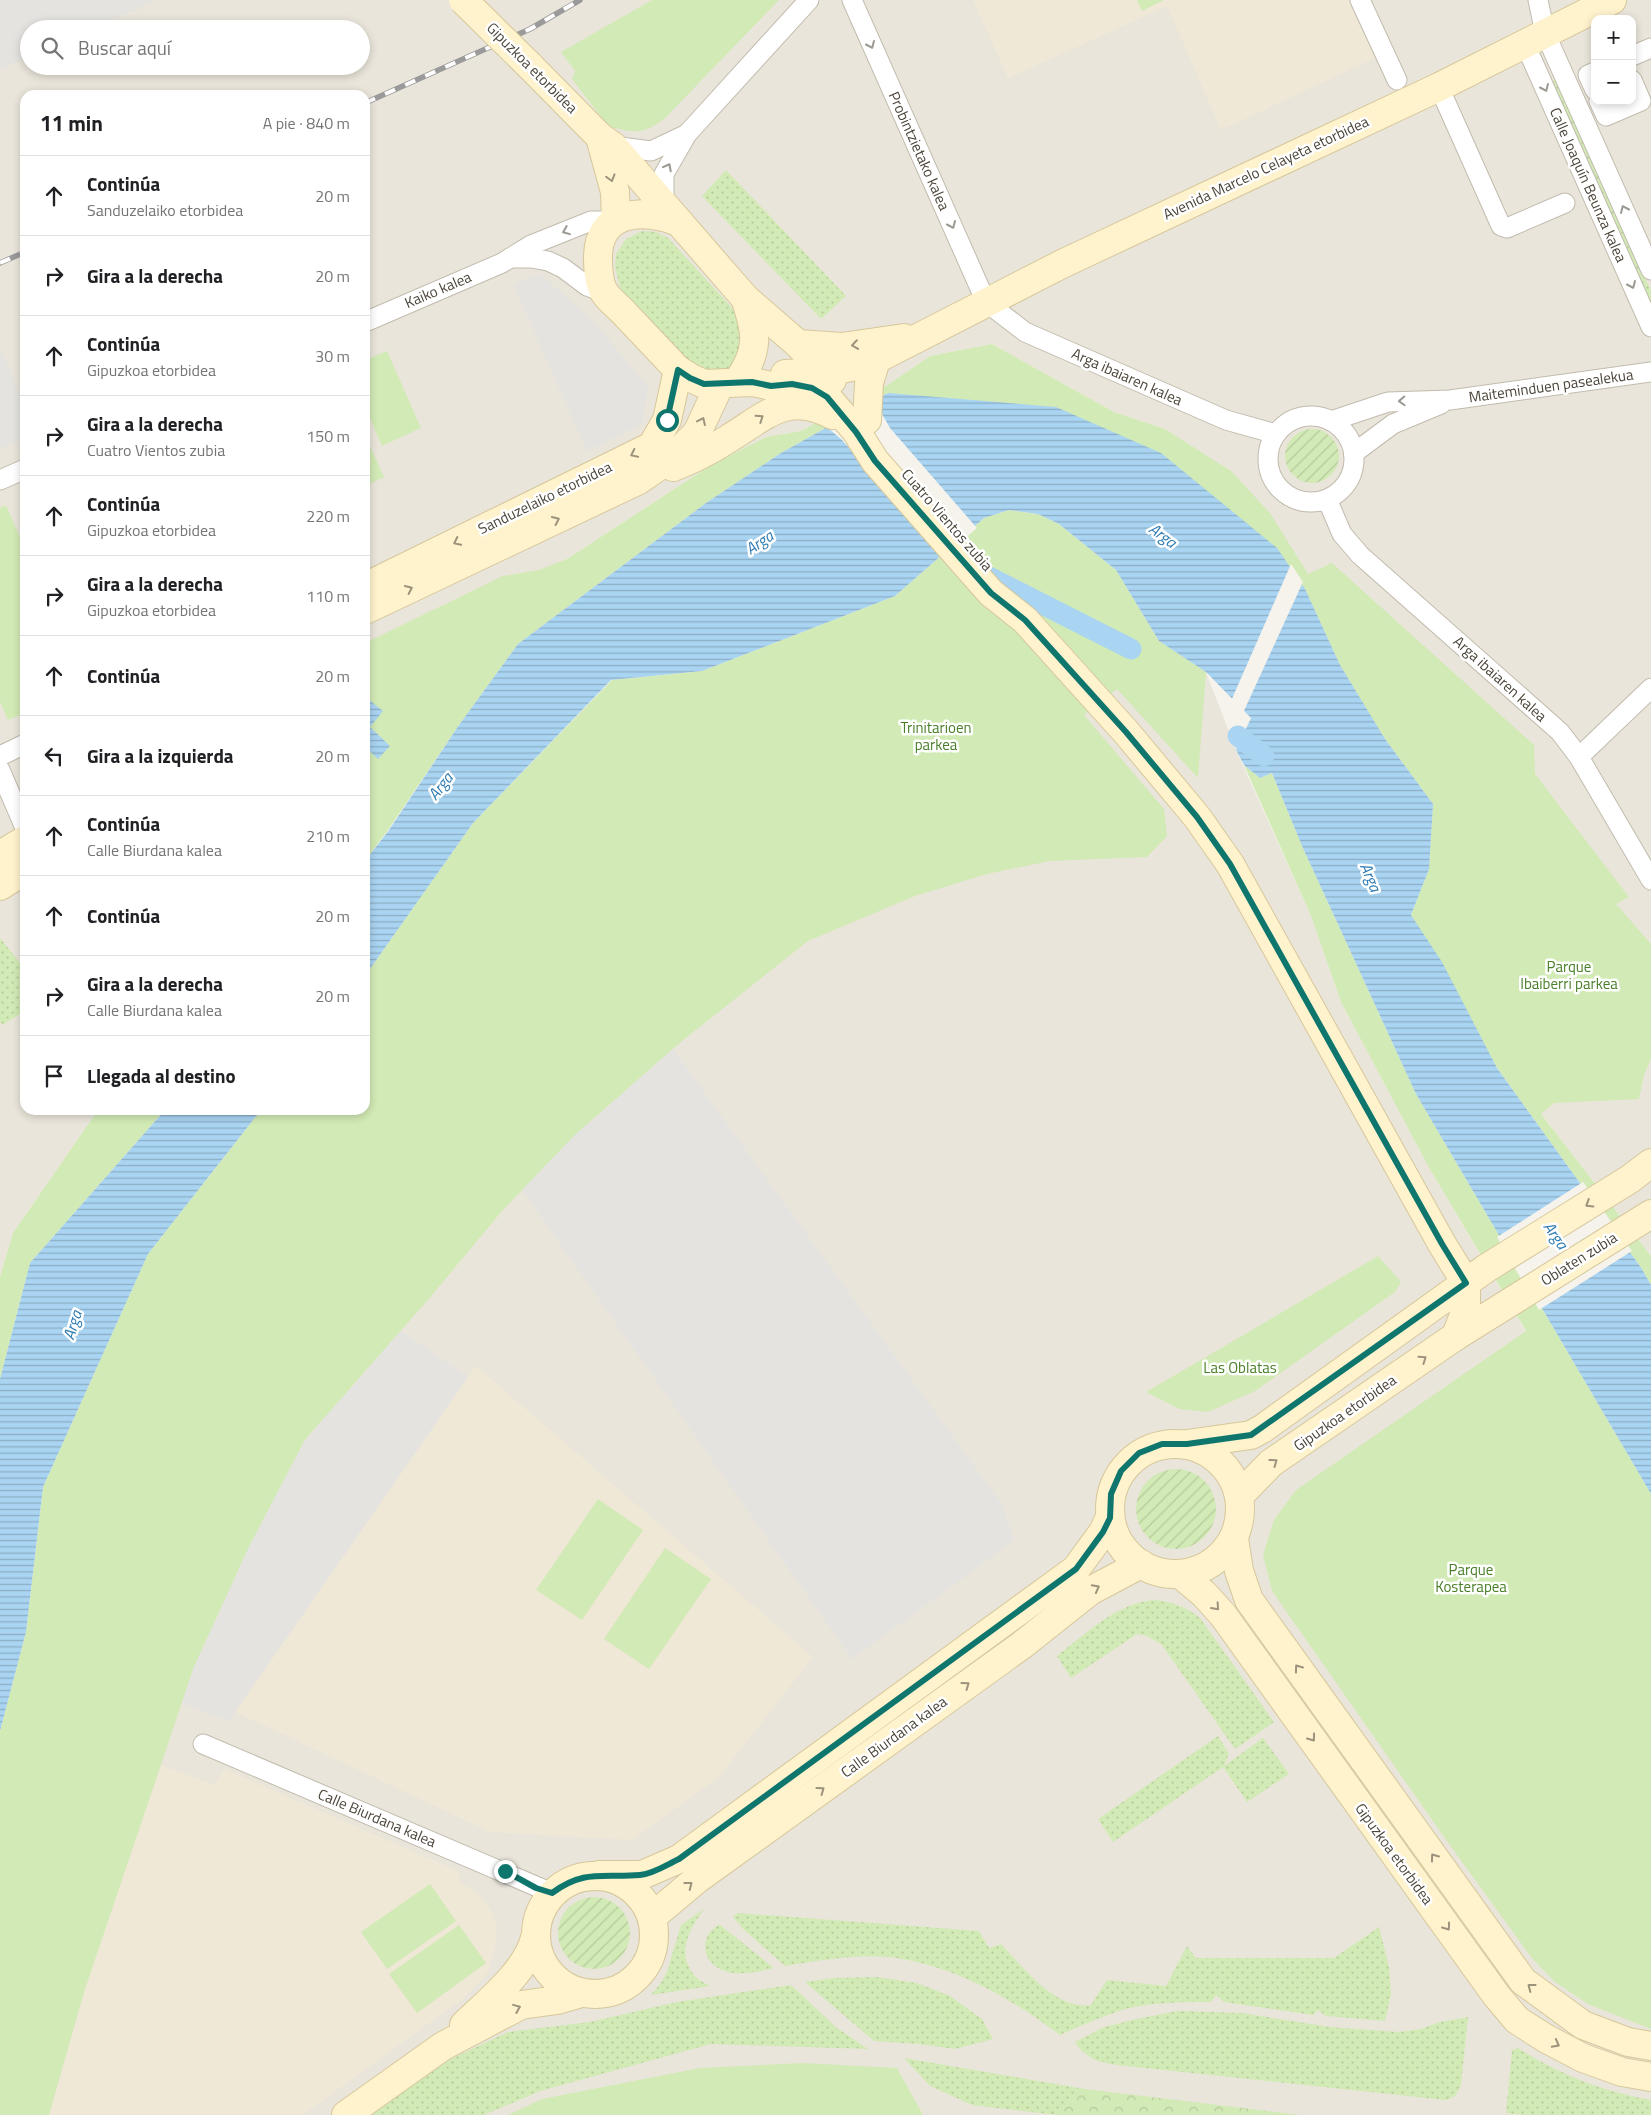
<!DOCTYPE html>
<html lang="es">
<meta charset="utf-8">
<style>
body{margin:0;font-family:"Titillium Web",sans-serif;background:#f2f2f2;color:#202124}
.controls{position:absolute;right:15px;top:15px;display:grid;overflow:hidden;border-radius:10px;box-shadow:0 2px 8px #0003}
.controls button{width:45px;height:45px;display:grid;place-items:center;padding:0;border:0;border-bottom:1px solid #e0e0e0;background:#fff;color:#202124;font:25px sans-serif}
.stop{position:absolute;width:15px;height:15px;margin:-11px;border:4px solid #0f766e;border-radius:50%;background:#fff}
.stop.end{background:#0f766e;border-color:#fff;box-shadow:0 1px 5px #0008}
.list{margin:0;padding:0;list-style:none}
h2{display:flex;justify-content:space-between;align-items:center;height:65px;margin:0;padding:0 20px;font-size:21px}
h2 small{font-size:16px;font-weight:400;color:#757577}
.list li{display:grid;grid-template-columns:32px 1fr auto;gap:15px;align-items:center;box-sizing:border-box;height:80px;padding:0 20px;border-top:1px solid #e0e0e0}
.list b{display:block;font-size:19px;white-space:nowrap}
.list p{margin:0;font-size:16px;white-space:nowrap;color:#757577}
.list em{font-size:16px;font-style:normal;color:#757577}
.icon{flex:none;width:28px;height:28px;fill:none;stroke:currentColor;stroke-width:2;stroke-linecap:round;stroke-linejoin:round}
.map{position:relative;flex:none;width:1651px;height:2115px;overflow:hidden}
.search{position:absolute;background:#fff;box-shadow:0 2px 8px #0003;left:20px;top:20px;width:350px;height:55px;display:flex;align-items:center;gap:12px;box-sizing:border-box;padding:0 18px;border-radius:28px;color:#757577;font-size:19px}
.panel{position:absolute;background:#fff;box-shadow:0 2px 8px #0003;left:20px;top:90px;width:350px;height:1025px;border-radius:15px}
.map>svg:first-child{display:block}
</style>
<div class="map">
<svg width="1651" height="2115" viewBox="0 0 1651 2115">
<defs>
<pattern id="grass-dots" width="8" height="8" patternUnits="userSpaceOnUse" patternTransform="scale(1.25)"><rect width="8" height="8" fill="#d2eab5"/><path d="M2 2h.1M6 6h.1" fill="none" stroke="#b6ca9c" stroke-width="1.8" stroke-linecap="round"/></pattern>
<pattern id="forest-crowns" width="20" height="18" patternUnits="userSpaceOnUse" patternTransform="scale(1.25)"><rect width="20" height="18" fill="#d2eab5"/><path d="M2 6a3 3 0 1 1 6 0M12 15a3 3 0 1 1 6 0" fill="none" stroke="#b6ca9c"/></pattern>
<pattern id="garden-furrows" width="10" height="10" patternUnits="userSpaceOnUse" patternTransform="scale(1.25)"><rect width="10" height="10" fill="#d2eab5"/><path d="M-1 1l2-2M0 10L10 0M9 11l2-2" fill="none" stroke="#b6ca9c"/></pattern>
<pattern id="water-rules" width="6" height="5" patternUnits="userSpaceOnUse" patternTransform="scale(1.25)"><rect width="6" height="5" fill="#a9d4f2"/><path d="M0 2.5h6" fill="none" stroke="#8caec5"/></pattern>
</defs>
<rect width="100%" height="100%" fill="#f6f3ec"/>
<!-- residential -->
<g fill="#eae5da" fill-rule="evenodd">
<path d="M0,0H1651V1256L1541,1114L1553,1103L1165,429L1114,412L992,344L930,356L889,384L801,431L766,437L711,465L567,559L365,792V95H25V1110H98L13,1233L0,1277ZM1595,19H1632V101H1595ZM29,29H361V66H29Z"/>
<path d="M1206,672L1236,750L1311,916L1341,1002L1428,1166L1651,1544V2115H0L365,1110L626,733Z"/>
</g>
<!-- education -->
<g fill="#efe8d6">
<path d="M973,0H1348L1375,58L1221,130L1167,6L1008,78Z"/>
<path d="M476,1366L813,1657L719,1777L632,1840L490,1832L234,1711Z"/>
<path d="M161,1765L214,1785L224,1769L460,1872L458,1881L477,1893L489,1907L497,1926L495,1948L488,1972L465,1997L303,2115H49L85,1989Z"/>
</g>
<!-- grass -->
<g fill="url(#grass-dots)">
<path d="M1555,80L1651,291V308L1549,83Z"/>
<path d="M726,170L846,296L821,319L702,196Z"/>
<path d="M642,231L656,232L668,238L736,312L746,329L733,367L723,372L695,369L621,292L615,267L616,254L626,239Z"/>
<path d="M0,938L25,969V1011L2,1025L0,1021Z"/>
<path d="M1155,1600C1172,1602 1187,1607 1200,1618L1274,1722L1235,1749L1162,1645L1147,1636L1137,1634L1071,1678L1057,1656C1087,1633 1116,1603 1155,1600Z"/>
<path d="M1218,1736L1229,1754L1224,1766L1263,1738L1289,1774L1247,1802L1223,1767L1113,1842L1098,1819Z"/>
<path d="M704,1909C690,1929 676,1951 694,1975C697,1980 705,1983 710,1986L651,1995L660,1984L667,1972L681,1925Z"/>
<path d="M738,1913L979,1931L989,1948L1001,1944C1023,1967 1056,2011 1091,2005L1107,1980L1166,1986L1187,1946L1196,1958H1334L1379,1927L1389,1967L1391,1994L1385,2021L1326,2016L1318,2010L1313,2015L1224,2002L1216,1995L1211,2002C1183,2002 1153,2002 1125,2009C1103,2016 1082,2025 1060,2035C1010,1997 951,1964 888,1957C854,1954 818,1961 785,1966L743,1929L733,1917Z"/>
<path d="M719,1924L774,1968C761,1971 748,1974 735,1973C715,1972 698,1955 708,1935C710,1931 716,1927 719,1924Z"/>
<path d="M876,1977L917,1983L950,1996L982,2019L993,2039L955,2049L919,2044L874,2041L805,1982L834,1978Z"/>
<path d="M791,1985L837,2028L868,2049L711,2044L540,2091L484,2115H370L442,2063L508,2032L590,2022L677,2002Z"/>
<path d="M1178,2011L1242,2013L1330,2027L1399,2032L1421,2029L1440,2022L1468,2017L1461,2085C1457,2095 1455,2098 1445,2100L1126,2066C1104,2063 1088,2062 1075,2042L1104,2027L1141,2018Z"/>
<path d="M1518,2048C1558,2074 1604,2092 1651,2100V2115H1527L1506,2113L1512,2050Z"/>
<path d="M904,2058L1085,2089L1057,2115L972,2105L930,2086Z"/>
</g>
<!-- forest -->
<path fill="url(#forest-crowns)" d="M1085,2089L1300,2115H1057Z"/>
<!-- park -->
<g fill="#d2eab5">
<path d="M652,0H779L665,118C642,136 635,132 609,127L572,79L575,71L561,52Z"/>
<path d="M1137,0H1164L1142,11Z"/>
<path d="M992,344L1114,412L1165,429L1231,471L1270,513L1308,574L1332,563L1534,745L1535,774L1629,897L1616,904L1651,944V1059L1644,1075L1639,1099L1554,1103L1541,1114L1651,1256V1285L1642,1269L1497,1068L1411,915L1429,869L1433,804L1385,739L1340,665L1305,589L888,393L781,453L706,503L518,644L459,725L388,830L365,861V643L503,576L539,570L567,559L711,465L766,437L801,431L889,384L930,356Z"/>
<path d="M387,351L421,428L382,446L365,407V360Z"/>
<path d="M365,435L384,477L365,486Z"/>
<path d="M6,505L25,549V713L8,720L0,702V508Z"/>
<path d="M1009,510L1038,514L1059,524L1116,570L1159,641L1206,672L1198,778L1117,689L1084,715L1164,809L1167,836L1147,857L1050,861L987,874L915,896L808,941L682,1041L575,1135L502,1211L432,1295L305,1440L249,1547L194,1667L85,1989L49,2115H0V1731L26,1632L43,1487L148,1254L261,1110H365V976L473,823L612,680L702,671L895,596L984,518Z"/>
<path d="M1244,765L1260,778L1272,773L1302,846L1416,1094L1651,1494V2029L1588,2004L1555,1982L1531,1957L1449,1844L1272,1591L1263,1555L1274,1520L1296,1490L1526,1331L1428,1166L1341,1002L1311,916Z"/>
<path d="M98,1110H165L30,1263L0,1379V1277L13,1233Z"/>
<path d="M1378,1256L1401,1282L1395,1292L1255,1391L1208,1412L1179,1409L1146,1392Z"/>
<path d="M598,1499L643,1530L582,1620L536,1590Z"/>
<path d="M665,1548L711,1579L649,1669L604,1639Z"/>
<path d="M430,1884L456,1921L387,1969L361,1932Z"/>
<path d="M459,1925L486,1963L417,2013L389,1974Z"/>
<path d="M803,2063L897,2068L923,2115H508L542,2099L700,2068Z"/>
</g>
<!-- garden -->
<g fill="url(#garden-furrows)">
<circle cx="1312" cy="456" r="27"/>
<circle cx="1176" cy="1509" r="40"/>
<circle cx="594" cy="1933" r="36"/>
</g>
<!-- parking -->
<g fill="#e5e3e0">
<path d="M0,0H156L92,29H29V57L0,70Z"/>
<path d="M541,274L596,325L648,387L642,424L587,451L513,284Z"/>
<path d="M2,352L25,405V438L0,449V353Z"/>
<path d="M673,1049L1001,1503L1015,1540L852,1659L522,1190L575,1135Z"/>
<path d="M401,1331L468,1377L229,1721L182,1703L194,1667L249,1547L305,1440Z"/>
</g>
<!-- water -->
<g fill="url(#water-rules)">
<path d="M888,393L1056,407L1161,453L1277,548L1305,589L1340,665L1385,739L1433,804L1429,869L1411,915L1442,962L1497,1068L1642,1269L1651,1285V1494L1416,1094L1302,846L1272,773L1260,778L1244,765L1236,750L1251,718L1206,672L1159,641L1116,570L1059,524L1038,514L1009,510L984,518L895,596L702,671L611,680L473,823L365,976V861L389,830L459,725L518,644L706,503L781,453Z"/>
<path d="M368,699L383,711L370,727L390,746L378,759L365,747V702Z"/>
<path d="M165,1110H261L148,1254L43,1487L26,1632L0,1731V1379L30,1263Z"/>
</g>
<!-- pier -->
<g fill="#f6f3ec">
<path d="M879,398L882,414L890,428L977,528L945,556L842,440L828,428Z"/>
<path d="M1291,564L1303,582L1243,713L1231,701Z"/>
<path d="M1583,1182L1632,1251L1539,1310L1497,1237Z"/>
</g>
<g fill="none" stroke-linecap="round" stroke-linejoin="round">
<!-- canal -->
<g stroke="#a9d4f2" stroke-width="21">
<path d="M973,569L1131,649"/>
<path d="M1238,736L1264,756"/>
</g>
<!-- street casing -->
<g stroke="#c2bbae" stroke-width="21">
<g id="street">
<path d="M852,0L986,302L1025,332L1226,420L1276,434"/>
<path d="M1360,0L1397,80"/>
<path d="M1538,0L1545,33L1651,270"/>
<path d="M1525,44L1651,327"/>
<path d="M1632,56L1651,48"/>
<path d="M1595,72L1588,75L1595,90"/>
<path d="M1439,87L1501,226L1507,228L1565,203"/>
<path d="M1599,101L1606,116L1641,101L1632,80"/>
<path d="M613,146L651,151L687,134"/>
<path d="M664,204V174L687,134L809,0"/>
<path d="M510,258H531L548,261L563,268L587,286L604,292"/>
<path d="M365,322L502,263L531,245L591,221H613"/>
<circle cx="1311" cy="459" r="43"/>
<path d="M1331,421L1388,402L1450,400L1651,372"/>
<path d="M1354,453L1393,424L1441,404"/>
<path d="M0,480L25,469"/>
<path d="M1327,499L1342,534L1360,555L1560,732L1579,757L1651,880"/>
<path d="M0,756L25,744"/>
<path d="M1579,757L1651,688"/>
<path d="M0,770L25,828"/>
<path d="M203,1744L552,1893"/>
</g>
</g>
<!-- secondary casing -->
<g stroke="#d6c79b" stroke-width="30">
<g id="secondary">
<path d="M530,66L600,137L613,146L745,298C757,333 760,351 737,382"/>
<path d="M600,137L615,192L616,219"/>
<path d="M679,222C644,208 597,209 598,259C598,269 599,283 604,292C609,300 619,307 625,314C643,333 660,351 678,370L691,378L704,384L753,382L771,386L792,385L812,388L827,397L856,431L875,461L991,593L1025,620L1126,732L1197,817L1230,864L1442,1244L1466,1283V1309L1456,1336"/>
<path d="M745,298L798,344L832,380"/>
<path d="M798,344L842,347L904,338"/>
<path d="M785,374L825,372L867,364L1062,264L1439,87L1612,0"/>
<path d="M867,420L869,383L876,360"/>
<path d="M673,467C692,460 711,450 728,439C766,416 787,391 832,415"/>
<path d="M365,587L652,446L667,420L678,370"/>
<path d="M365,610L639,480L674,456L697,433L720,384"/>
<path d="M0,855L25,840"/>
<path d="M0,886L25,870"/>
<path d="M1187,1444L1251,1435L1262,1429L1485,1269L1630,1179L1651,1163"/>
<circle cx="1175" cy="1509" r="65"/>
<path d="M1240,1495L1271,1463L1456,1336L1651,1214"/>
<path d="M1234,1538L1239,1571L1249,1600L1523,1981L1583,2025L1628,2042L1651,2046"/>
<path d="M1180,1574L1204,1594L1223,1615L1496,1995L1517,2020L1545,2038L1583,2058L1622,2072L1651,2077"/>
<path d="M599,1875H642L679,1859L1076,1569L1103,1532L1110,1517"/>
<circle cx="595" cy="1935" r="59"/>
<path d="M652,1917L696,1880L1022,1645L1090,1591L1141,1564"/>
<path d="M464,2025C488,2002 526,1972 535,1938"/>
<path d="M346,2115L443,2046L521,2005L557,2000L581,1993"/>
</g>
</g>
<!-- street -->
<use href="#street" stroke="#fff" stroke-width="19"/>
<!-- secondary -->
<use href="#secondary" stroke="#fff3cd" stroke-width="28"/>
<!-- rail casing -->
<g stroke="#9a9a9a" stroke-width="5.5">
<g id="rail">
<path d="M365,103L530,29L580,0"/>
<path d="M0,263L25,252"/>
</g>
</g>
<!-- rail -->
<use href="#rail" stroke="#fff" stroke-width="4" stroke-dasharray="11" stroke-linecap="butt"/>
<!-- secondary-bridge casing -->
<g stroke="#d6c79b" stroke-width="30" stroke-linecap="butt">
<path id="secondary-bridge" d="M463,0L530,66"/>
</g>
<!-- secondary-bridge -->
<use href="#secondary-bridge" stroke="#fff3cd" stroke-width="28"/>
</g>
<!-- one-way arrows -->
<defs><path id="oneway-chevron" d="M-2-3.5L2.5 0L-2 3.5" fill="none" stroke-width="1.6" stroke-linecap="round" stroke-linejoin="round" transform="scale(1.25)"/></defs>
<g stroke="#9c9892">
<use href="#oneway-chevron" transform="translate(871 45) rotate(66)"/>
<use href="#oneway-chevron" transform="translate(1545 88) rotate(66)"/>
<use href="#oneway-chevron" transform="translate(668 167) rotate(-62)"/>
<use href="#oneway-chevron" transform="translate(1624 209) rotate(-114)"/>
<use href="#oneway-chevron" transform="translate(952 225) rotate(66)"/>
<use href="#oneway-chevron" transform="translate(566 231) rotate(158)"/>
<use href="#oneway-chevron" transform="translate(1632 285) rotate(66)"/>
<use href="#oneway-chevron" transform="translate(1402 401) rotate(178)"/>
</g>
<g stroke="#9c937c">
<use href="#oneway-chevron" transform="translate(611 178) rotate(74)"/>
<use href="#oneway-chevron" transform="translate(855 345) rotate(172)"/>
<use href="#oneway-chevron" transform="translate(760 418) rotate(-34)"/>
<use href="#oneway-chevron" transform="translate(702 421) rotate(-65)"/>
<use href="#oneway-chevron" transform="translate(634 454) rotate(154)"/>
<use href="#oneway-chevron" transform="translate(556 520) rotate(-25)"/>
<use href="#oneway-chevron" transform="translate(457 542) rotate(154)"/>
<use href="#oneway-chevron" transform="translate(409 589) rotate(-25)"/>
<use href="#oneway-chevron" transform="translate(1589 1204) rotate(148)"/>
<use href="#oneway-chevron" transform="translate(1423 1359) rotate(-35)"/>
<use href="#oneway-chevron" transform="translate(1274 1462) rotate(-36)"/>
<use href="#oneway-chevron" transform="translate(1096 1588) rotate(-28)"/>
<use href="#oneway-chevron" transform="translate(1216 1607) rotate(48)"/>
<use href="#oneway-chevron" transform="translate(1298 1668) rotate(-126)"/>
<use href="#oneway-chevron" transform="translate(966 1685) rotate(-36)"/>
<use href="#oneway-chevron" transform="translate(1312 1738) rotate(54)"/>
<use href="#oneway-chevron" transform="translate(821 1790) rotate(-36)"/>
<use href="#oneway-chevron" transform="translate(1434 1857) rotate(-126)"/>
<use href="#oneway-chevron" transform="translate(689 1885) rotate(-38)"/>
<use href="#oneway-chevron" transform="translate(1447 1927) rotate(54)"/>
<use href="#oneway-chevron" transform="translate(1531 1987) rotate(-143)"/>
<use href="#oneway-chevron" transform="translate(517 2008) rotate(-22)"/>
<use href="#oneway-chevron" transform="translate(1556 2044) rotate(28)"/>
</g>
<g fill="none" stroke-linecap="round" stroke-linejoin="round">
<!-- route -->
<path stroke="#0f766e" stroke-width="6" d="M505,1871L536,1888L552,1893C584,1869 603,1878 640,1875C653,1874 668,1864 679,1859L1076,1569L1103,1532L1110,1518L1111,1494L1121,1471L1139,1453L1162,1444H1187L1251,1435L1466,1283L1442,1244L1230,864L1197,817L1126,732L1025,620L991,593L875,461L856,432L827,397L812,388L792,384L771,386L752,382L704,384L690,378L678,370L667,420"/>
</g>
<g text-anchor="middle" stroke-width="5" stroke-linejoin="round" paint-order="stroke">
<!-- street labels -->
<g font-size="15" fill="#4b4439" stroke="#fff">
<text transform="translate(532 68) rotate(45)" y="5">Gipuzkoa etorbidea</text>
<text transform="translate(919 151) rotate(66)" y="5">Probintzietako kalea</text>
<text transform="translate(1266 168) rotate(-25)" y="5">Avenida Marcelo Celayeta etorbidea</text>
<text transform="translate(1588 185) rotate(66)" y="5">Calle Joaquín Beunza kalea</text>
<text transform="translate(438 290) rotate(-23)" y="5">Kaiko kalea</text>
<text transform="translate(1127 377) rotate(24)" y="5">Arga ibaiaren kalea</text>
<text transform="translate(1551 386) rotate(-8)" y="5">Maiteminduen pasealekua</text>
<text transform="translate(545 498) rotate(-26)" y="5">Sanduzelaiko etorbidea</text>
<text transform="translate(947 520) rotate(49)" y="5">Cuatro Vientos zubia</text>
<text transform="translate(1500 679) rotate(42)" y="5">Arga ibaiaren kalea</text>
<text transform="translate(1579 1259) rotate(-32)" y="5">Oblaten zubia</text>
<text transform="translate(1345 1413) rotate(-35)" y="5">Gipuzkoa etorbidea</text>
<text transform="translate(894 1737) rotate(-36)" y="5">Calle Biurdana kalea</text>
<text transform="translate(377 1818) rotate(23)" y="5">Calle Biurdana kalea</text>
<text transform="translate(1394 1854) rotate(54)" y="5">Gipuzkoa etorbidea</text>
</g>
<!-- park labels -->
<g font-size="15" fill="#4a7f2a" stroke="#fff">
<text x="936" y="733">Trinitarioen<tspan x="936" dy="17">parkea</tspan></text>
<text x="1569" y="972">Parque<tspan x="1569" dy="17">Ibaiberri parkea</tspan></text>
<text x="1240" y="1373">Las Oblatas</text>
<text x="1471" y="1575">Parque<tspan x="1471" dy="17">Kosterapea</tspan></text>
</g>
<!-- water labels -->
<g font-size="16" font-style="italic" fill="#2e7ab2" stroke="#fff">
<text transform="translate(1163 535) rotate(37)" y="6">Arga</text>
<text transform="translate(759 542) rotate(-34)" y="6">Arga</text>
<text transform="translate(440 786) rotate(-52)" y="6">Arga</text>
<text transform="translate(1371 877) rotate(67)" y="6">Arga</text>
<text transform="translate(1556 1235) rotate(55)" y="6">Arga</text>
<text transform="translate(72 1325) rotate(-73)" y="6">Arga</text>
</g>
</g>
</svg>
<div class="controls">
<button>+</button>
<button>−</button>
</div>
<div class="stop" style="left:667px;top:420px"></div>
<div class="stop end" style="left:505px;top:1871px"></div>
<div class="search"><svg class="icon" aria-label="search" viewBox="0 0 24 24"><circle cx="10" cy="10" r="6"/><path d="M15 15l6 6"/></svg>Buscar aquí</div>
<section class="panel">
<h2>11 min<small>A pie · 840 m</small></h2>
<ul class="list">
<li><svg class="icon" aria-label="ahead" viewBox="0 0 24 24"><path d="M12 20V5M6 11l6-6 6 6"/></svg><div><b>Continúa</b><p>Sanduzelaiko etorbidea</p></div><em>20 m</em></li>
<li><svg class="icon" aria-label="right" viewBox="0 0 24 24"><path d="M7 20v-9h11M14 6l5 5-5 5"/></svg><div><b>Gira a la derecha</b></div><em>20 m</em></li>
<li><svg class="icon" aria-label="ahead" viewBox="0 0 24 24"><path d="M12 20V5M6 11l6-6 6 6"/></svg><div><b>Continúa</b><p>Gipuzkoa etorbidea</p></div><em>30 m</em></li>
<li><svg class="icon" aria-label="right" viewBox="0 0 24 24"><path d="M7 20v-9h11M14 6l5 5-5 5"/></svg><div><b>Gira a la derecha</b><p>Cuatro Vientos zubia</p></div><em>150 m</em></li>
<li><svg class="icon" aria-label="ahead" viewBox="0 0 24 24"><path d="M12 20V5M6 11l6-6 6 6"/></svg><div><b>Continúa</b><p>Gipuzkoa etorbidea</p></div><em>220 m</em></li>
<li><svg class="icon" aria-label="right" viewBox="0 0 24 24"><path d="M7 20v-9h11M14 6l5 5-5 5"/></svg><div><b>Gira a la derecha</b><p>Gipuzkoa etorbidea</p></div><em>110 m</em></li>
<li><svg class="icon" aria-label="ahead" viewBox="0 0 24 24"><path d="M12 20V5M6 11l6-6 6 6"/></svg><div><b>Continúa</b></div><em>20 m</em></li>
<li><svg class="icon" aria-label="left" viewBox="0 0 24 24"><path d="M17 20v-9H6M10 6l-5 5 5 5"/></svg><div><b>Gira a la izquierda</b></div><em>20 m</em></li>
<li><svg class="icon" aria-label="ahead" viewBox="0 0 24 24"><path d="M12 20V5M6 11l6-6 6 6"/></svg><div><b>Continúa</b><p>Calle Biurdana kalea</p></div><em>210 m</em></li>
<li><svg class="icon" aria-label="ahead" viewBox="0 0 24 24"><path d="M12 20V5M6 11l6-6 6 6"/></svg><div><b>Continúa</b></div><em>20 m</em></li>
<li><svg class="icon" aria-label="right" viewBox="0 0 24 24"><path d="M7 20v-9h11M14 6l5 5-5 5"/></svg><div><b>Gira a la derecha</b><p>Calle Biurdana kalea</p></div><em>20 m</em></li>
<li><svg class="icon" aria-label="arrive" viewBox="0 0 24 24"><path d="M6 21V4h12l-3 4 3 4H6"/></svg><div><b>Llegada al destino</b></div></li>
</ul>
</section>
</div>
